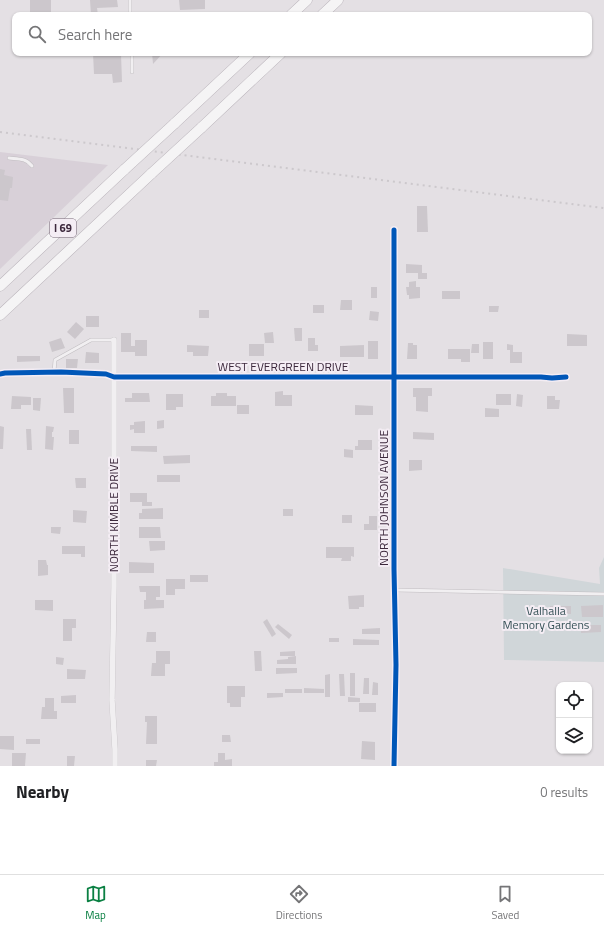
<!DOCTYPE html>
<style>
body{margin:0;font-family:"Titillium Web",sans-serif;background:#f6f6f6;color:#202124}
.controls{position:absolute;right:12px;bottom:12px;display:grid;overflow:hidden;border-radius:8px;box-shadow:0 1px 3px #0004}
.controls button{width:36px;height:36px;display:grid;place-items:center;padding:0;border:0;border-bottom:1px solid #e0e0e0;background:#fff;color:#202124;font:20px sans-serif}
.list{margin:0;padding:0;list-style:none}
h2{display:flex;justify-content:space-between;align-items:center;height:52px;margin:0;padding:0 16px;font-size:17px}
h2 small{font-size:13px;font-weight:400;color:#757577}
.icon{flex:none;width:22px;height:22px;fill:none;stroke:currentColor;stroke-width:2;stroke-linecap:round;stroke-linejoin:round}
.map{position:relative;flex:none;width:604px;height:766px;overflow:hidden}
.search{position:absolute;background:#fff;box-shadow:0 1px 3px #0004;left:12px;right:12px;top:12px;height:44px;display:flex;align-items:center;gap:10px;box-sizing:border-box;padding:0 14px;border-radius:8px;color:#757577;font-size:15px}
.sheet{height:108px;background:#fff}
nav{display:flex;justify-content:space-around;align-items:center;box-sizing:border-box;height:56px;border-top:1px solid #e0e0e0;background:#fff;font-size:11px;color:#757577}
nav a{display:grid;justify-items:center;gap:2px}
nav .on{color:#0b8043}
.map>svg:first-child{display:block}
</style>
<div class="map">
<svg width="604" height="766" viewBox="0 0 604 766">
<rect width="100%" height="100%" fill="#e4e0e4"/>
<!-- built -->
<path fill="#d8d0d8" d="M0,152L108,165L0,269Z"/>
<!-- green -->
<path fill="#d0d6d9" d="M604,557V662L504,660L503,568L600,584L599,568Z"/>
<!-- building -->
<g fill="#ccc7cc">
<rect x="30" y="0" width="21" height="15"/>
<path d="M90,0H117L118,7L97,8L98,15H91Z"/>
<path d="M179,0H205V9L180,10Z"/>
<path d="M93,53H121L122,82L113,83L112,74H94Z"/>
<path d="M152,53H163L153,64Z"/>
<path d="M0,169L5,170L4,175L13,177L12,188H10L8,201L0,200Z"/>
<path d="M417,206H427L428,232H417Z"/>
<path d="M406,264L422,265V273H427V279H418V273H406Z"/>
<path d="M416,281V287H420V298L409,299V295H407L406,287H409V282Z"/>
<rect x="371" y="287" width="6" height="11"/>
<rect x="442" y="291" width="18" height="8"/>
<path d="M341,300H352V310H340Z"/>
<rect x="313" y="305" width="11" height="8"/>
<path d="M489,306H499L498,312H489Z"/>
<rect x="199" y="310" width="10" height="8"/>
<path d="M370,311L379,312L378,321L369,320Z"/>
<rect x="86" y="316" width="13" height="11"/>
<path d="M76,322L84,329L75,339L67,332Z"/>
<path d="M294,328H302V341H295Z"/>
<path d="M273,332L274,343H265L264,333Z"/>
<path d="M121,333H131V346H135V340H147V356H135V352H121Z"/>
<path d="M567,334L587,335V346H567Z"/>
<path d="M61,338L65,348L52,352L49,342Z"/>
<path d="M308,338H315V345H318V351H308Z"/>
<rect x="368" y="341" width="10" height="18"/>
<rect x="483" y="342" width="10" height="17"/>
<path d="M408,343H413V345H417V359H407Z"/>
<rect x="249" y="344" width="15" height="12"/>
<path d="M472,344H479V353H471Z"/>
<path d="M507,344L513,345V352H522V363H510V350H507Z"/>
<path d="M187,345L209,346L208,356H193V352H187Z"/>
<path d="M364,345V357H340V346Z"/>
<path d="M448,349H470V362H461V359H448Z"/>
<path d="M86,352L99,353V363H85Z"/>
<path d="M17,356H40V361L17,362Z"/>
<path d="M66,359H78L77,368H66Z"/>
<path d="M63,388H74V413H64Z"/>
<path d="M413,388H432V396H428V412L416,411V397H413Z"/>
<path d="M283,391V395H292V406H275V392Z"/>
<path d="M132,393H149L150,402H125V398H132Z"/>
<path d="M216,393H227V396H236V406H211V396H216Z"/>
<path d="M166,394H183V407H176V410H166Z"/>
<rect x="496" y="394" width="15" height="11"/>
<path d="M517,394L523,395L522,407L516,406Z"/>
<path d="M12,396L31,397V405H21V409H11Z"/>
<path d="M547,396H555V400H560L559,409H547Z"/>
<path d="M33,398H41L40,411L33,410Z"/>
<rect x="237" y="405" width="12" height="9"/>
<path d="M355,405L373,406V415H355Z"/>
<path d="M485,408L499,409V417H485Z"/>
<path d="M164,420V428L157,429V421Z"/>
<path d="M145,421V433H134V429L130,430V425H134V422Z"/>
<path d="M0,426L4,427L3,449H0Z"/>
<path d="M46,426L54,427L53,432H52V437H54L53,450L45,449Z"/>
<path d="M26,429H31L32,450H27Z"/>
<rect x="69" y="430" width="10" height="14"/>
<path d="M413,432L434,433V440L413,439Z"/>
<path d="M358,440H372V450H355V446H358Z"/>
<path d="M131,446H157V452L131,451Z"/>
<path d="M344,449L353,450V458L344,457Z"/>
<path d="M190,455V463L164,464L163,456Z"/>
<path d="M409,460H422V470L409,471Z"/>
<rect x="157" y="475" width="23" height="7"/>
<path d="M75,478H86V488H76Z"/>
<path d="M130,493H147V502H152V506H142V502H130Z"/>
<path d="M163,508V519H139V513H142V509Z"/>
<rect x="283" y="509" width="10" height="7"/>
<path d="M73,510L87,511L86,523L73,522Z"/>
<rect x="342" y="515" width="10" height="8"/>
<path d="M369,516H377V530H364V524H369Z"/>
<path d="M51,527H61L60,534L51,533Z"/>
<path d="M139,527H160L161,538H139Z"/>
<path d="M149,541H165V550L150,551Z"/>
<path d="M62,546H85V557H81V554H62Z"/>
<path d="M326,547H354V557L351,556V561H341L342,558H326Z"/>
<path d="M38,560H46L47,565H48V575L38,576Z"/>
<path d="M129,562L154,563V573H129Z"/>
<rect x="190" y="575" width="18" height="7"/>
<path d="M166,579H185V589H175V595H166Z"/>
<path d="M139,586H160V597H156V600H164V608L144,609V600H146V592H140Z"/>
<path d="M364,595V607H359V609H349L348,596Z"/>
<path d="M35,600H53V611L35,610Z"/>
<path d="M603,605V617H582L581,606Z"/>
<rect x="550" y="606" width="21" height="8"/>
<path d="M63,619H76V628H72V641H63Z"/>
<path d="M267,619L276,634L272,637L263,622Z"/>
<path d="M278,624L292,635L289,639L275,627Z"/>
<path d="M581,625H601V632L581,633Z"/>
<path d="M380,628V634H362V629Z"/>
<path d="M147,632H156V642H146Z"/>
<rect x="329" y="638" width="10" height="4"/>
<path d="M353,639L379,640V645H353Z"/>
<path d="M156,651H170V664H165V676H151L152,663H156Z"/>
<path d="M254,651H261L262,671H255Z"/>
<path d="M295,651V656H280V652Z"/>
<path d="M296,656V664H277V660L288,659V657Z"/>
<path d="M56,657L64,658L63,665L56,664Z"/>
<path d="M276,668H297V673L276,674Z"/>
<path d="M67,669L86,670L85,679H67Z"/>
<rect x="350" y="673" width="5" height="23"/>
<path d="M330,674V697H325V675Z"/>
<path d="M339,674H344L345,696H340Z"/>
<path d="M364,678H369V694H363Z"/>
<path d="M373,682L378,683V695H372Z"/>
<path d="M227,686H245V697H241V707H230V703H227Z"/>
<path d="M304,688L324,689V693H304Z"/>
<rect x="285" y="689" width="17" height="4"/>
<path d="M267,693H283V697L267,698Z"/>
<path d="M76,695V703H61V696Z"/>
<path d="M348,697L360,698V702H348Z"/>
<path d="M45,698H54V711H57V719H41L42,707H45Z"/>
<rect x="359" y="703" width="17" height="9"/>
<path d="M145,716H157V744H146L147,722H145Z"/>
<path d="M222,735H230L231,742H222Z"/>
<path d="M0,736H14V750L0,749Z"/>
<rect x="26" y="739" width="14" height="5"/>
<path d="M362,741L375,742V760L361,759Z"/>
<path d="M12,753H26L25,766H12Z"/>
<path d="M218,753H225V760L232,759V766H214V762H218Z"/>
<path d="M67,756H75L74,766H67Z"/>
<path d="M146,760H157L156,766H146Z"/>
</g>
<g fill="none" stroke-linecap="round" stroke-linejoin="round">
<!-- service casing -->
<g stroke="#c1bdc1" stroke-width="4">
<g id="service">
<path d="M130,0V15"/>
<path d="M132,53V72"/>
<path d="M9,158C18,159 26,158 32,166"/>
<path d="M54,372L55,360L91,340H114"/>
<path d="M395,590L604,594"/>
</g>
</g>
<!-- minor casing -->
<g stroke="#c1bdc1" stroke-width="6">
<g id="minor">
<path d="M114,340V587L112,700L115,749V766"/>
<path d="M0,374L5,373L61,372L106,374L114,377H541L552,378L566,377"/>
<path d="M394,766L396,665L394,569V230"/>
</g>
</g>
<!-- motorway casing -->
<g stroke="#b8b2b9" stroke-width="11">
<g id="motorway">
<path d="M291,15L307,0"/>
<path d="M322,15L338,0"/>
<path d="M174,124L250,53"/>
<path d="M201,128L281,53"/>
<path d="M0,286L125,169"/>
<path d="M0,315L152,173"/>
</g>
</g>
<!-- service -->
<use href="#service" stroke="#f1eff1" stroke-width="3"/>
<!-- minor -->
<use href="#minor" stroke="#f1eff1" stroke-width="5.5"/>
<!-- motorway -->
<use href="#motorway" stroke="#f5f4f5" stroke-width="10"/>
<!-- rail -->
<path stroke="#ccc8cc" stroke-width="2" stroke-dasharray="2 4" stroke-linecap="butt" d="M0,132L604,208"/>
<!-- motorway-bridge casing -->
<g stroke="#b8b2b9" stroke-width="11" stroke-linecap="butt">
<g id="motorway-bridge">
<path d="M125,169L174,124"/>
<path d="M152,173L201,128"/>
</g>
</g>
<!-- motorway-bridge -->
<use href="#motorway-bridge" stroke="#f5f4f5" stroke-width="10"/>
<!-- cycleway casing -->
<g stroke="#f4edf4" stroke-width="8">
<g id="cycleway">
<path d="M0,374L5,373L61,372L106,374L114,377H541L552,378L566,377"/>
<path d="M394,766L396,665L394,569V230"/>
</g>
</g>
<!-- cycleway -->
<use href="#cycleway" stroke="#0057b8" stroke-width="5"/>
</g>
<g text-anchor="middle" stroke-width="4" stroke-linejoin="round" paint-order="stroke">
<!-- shield labels -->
<rect fill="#f4edf4" stroke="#736373" stroke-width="1" x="50" y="219" width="26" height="18" rx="3"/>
<g font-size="11" font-weight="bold" fill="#3c283c">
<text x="63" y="232">I 69</text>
</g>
<!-- street labels -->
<g font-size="12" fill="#3c283c" stroke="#f4edf4">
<text x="283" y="371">WEST EVERGREEN DRIVE</text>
<text transform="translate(384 498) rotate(-90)" y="4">NORTH JOHNSON AVENUE</text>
<text transform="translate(114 515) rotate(-90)" y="4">NORTH KIMBLE DRIVE</text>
</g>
<!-- park labels -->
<g font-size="12" fill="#365157" stroke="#f4edf4">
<text x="546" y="615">Valhalla<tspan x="546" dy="14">Memory Gardens</tspan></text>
</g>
</g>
</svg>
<div class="controls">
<button><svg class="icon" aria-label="locate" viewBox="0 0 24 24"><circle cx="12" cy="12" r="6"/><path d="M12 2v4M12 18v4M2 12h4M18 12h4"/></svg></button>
<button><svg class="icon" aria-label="layers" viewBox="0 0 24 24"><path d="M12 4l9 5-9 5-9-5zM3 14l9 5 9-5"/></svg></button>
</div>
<div class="search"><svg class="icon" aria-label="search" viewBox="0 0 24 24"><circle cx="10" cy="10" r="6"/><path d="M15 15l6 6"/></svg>Search here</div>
</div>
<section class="sheet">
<h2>Nearby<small>0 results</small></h2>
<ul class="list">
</ul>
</section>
<nav>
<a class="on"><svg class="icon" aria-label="map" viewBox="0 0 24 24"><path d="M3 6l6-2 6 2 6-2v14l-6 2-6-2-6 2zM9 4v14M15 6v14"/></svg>Map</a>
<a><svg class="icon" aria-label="directions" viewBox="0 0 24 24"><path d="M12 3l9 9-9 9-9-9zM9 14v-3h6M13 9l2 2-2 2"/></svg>Directions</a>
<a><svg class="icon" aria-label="saved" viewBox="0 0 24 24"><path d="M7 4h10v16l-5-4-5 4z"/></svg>Saved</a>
</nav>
